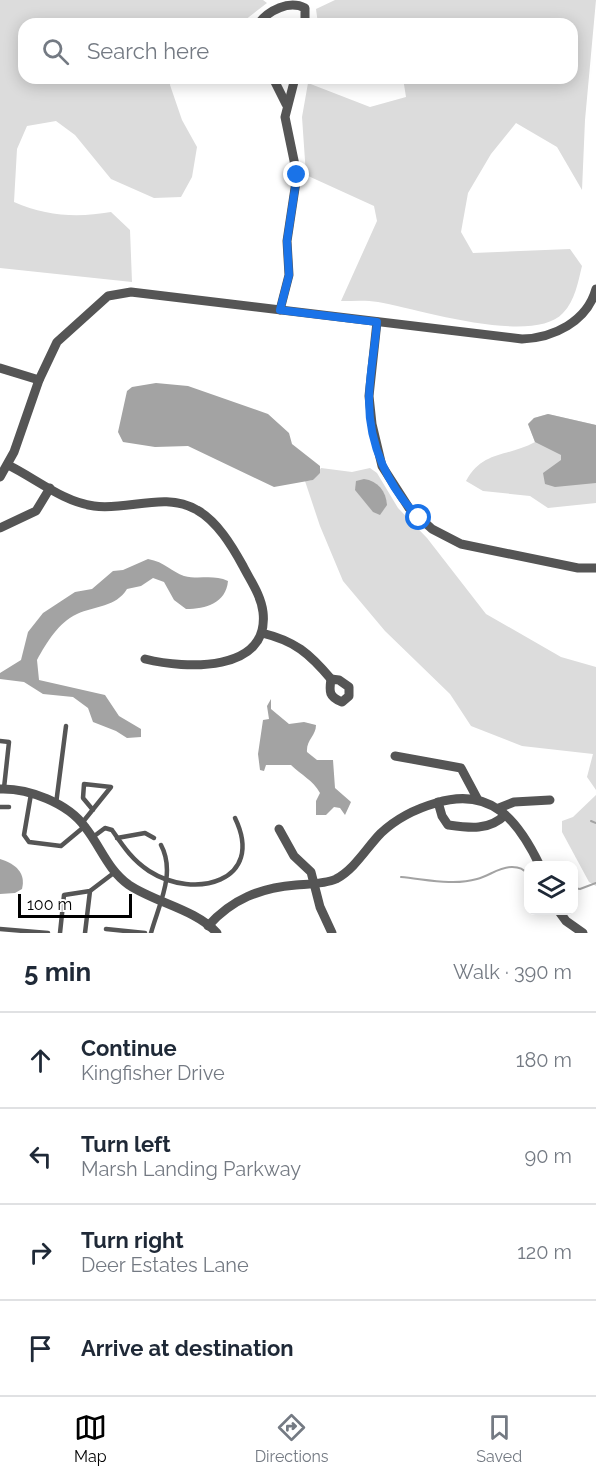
<!DOCTYPE html>
<meta charset="utf-8">
<style>
body{margin:0;font-family:Raleway,sans-serif;background:#f2f2f3;color:#1f2937}
.controls{position:absolute;right:18px;bottom:18px;display:grid;overflow:hidden;border-radius:12px;box-shadow:0 3px 15px #0003}
.controls button{width:54px;height:54px;display:grid;place-items:center;padding:0;border:0;border-bottom:2px solid #e0e1e3;background:#fff;color:#1f2937;font:30px sans-serif}
.scale{position:absolute;left:18px;bottom:15px;width:114px;box-sizing:border-box;padding-left:6px;border:3px solid #000;border-top:0;font-size:16px;line-height:21px;white-space:nowrap;color:#000;-webkit-text-stroke:4px #fff;paint-order:stroke}
.stop{position:absolute;width:18px;height:18px;margin:-14px;border:4px solid #1a73e8;border-radius:50%;background:#fff}
.stop.end{background:#1a73e8;border-color:#fff;box-shadow:0 2px 6px #0008}
.list{margin:0;padding:0;list-style:none}
h2{display:flex;justify-content:space-between;align-items:center;height:78px;margin:0;padding:0 24px;font-size:26px}
h2 small{font-size:20px;font-weight:400;color:#747a83}
.list li{display:grid;grid-template-columns:39px 1fr auto;gap:18px;align-items:center;box-sizing:border-box;height:96px;padding:0 24px;border-top:2px solid #e0e1e3}
.list b{display:block;font-size:22px;white-space:nowrap}
.list p{margin:0;font-size:20px;white-space:nowrap;color:#747a83}
.list em{font-size:20px;font-style:normal;color:#747a83}
.icon{flex:none;width:33px;height:33px;fill:none;stroke:currentColor;stroke-width:2;stroke-linecap:round;stroke-linejoin:round}
.map{position:relative;flex:none;width:596px;height:933px;overflow:hidden}
.search{position:absolute;background:#fff;box-shadow:0 3px 15px #0003;left:18px;right:18px;top:18px;height:66px;display:flex;align-items:center;gap:15px;box-sizing:border-box;padding:0 21px;border-radius:18px;color:#747a83;font-size:22px}
.sheet{height:462px;background:#fff}
nav{display:flex;justify-content:space-around;align-items:center;box-sizing:border-box;height:84px;border-top:2px solid #e0e1e3;background:#fff;font-size:16px;color:#747a83}
nav a{display:grid;justify-items:center;gap:3px}
nav .on{color:#000}
.map>svg:first-child{display:block}
</style>
<div class="map">
<svg width="596" height="933" viewBox="0 0 596 933">
<rect width="100%" height="100%" fill="#fff"/>
<!-- green -->
<g fill="#dcdcdc">
<path d="M0,0H263L267,3L240,24H24V78H171L170,85L182,120L197,147L192,177L181,197L154,198L111,179L75,135L56,121L27,126L17,149L14,202C46,216 77,218 111,212L130,230L132,282L0,268Z"/>
<path d="M335,0H596L585,120L582,190L557,147L516,123L491,154L468,193L461,232L473,253L570,249L582,266C578,282 575,301 563,313C533,346 418,309 378,302C367,300 353,301 341,301L377,221L374,206L306,175L302,117L308,83L370,107L406,97L403,78H572V24H318L316,9Z"/>
<path d="M548,414L596,425V503L548,508L530,496L483,491L466,481C483,450 508,457 535,442L528,424L534,418Z"/>
<path d="M321,468L352,472L370,468L377,473L398,508L427,538L486,614L561,657L596,667V790L587,777L593,754L522,746L471,726L450,694L385,631L343,581L320,526L305,481L313,480Z"/>
<path d="M596,795V886L589,882L562,832V821L573,817Z"/>
</g>
<!-- water -->
<g fill="#a3a3a3">
<path d="M156,383L188,386L268,414L289,433L292,444L320,466V473L313,480L274,487L188,446L155,447L123,442L118,432L127,391L132,387Z"/>
<path d="M548,414L596,425V483L555,487L545,484L543,473L561,460V455L535,442L528,424L534,418Z"/>
<path d="M364,479C378,481 386,491 387,505L380,515L373,512L355,490L356,481Z"/>
<path d="M148,559C165,562 172,572 184,576C199,580 213,574 228,581C226,603 206,609 186,609L174,600L164,582L153,578L141,586L127,589C116,607 95,606 77,614C58,623 47,642 37,660L39,680L105,695L119,716L141,729V737L127,738L116,731L93,722L88,708L73,697L43,694L24,682L0,679V673L21,660L28,632L43,613L75,592L92,589L113,571L123,570Z"/>
<path d="M271,699V709L289,724L304,722L316,725C316,736 306,740 307,752L317,760H333L335,788L351,802L345,815L340,808L334,807L326,815H316V801L320,793C313,780 301,775 291,765H266L264,771L260,770L258,754L263,720L269,719L267,706Z"/>
<path d="M0,859C16,864 26,873 22,889L15,893L0,894Z"/>
</g>
<g fill="none" stroke-linecap="round" stroke-linejoin="round">
<!-- stream -->
<g stroke="#a3a3a3" stroke-width="2">
<path d="M591,821L596,823"/>
<path d="M401,877C425,879 453,886 477,879C489,876 499,867 512,867C520,867 523,869 528,874"/>
<path d="M574,888L580,889L596,883"/>
</g>
<!-- lane -->
<g stroke="#555" stroke-width="4.5">
<path d="M0,741L9,742L4,788"/>
<path d="M31,794L24,835L29,842L61,846L85,826"/>
<path d="M56,804L66,726"/>
<path d="M0,807H9"/>
<path d="M82,823L111,787L84,784L83,798L93,810"/>
<path d="M93,837L105,828L112,830C123,846 132,860 149,871C194,900 266,882 235,818"/>
<path d="M117,838L145,833L154,838"/>
<path d="M0,929L48,933"/>
<path d="M106,929L145,933"/>
<path d="M60,933L64,895L90,891L115,872"/>
<path d="M85,933L90,891"/>
<path d="M151,933C159,904 176,873 161,845"/>
</g>
<!-- street -->
<g stroke="#555" stroke-width="9">
<path d="M258,24C269,10 289,0 305,8V24"/>
<path d="M273,78L286,104"/>
<path d="M280,310L289,275L287,241L297,175L285,117L295,78"/>
<path d="M377,322L369,396L372,424L382,466L409,508L432,529L461,544L578,568H596"/>
<path d="M0,368L39,380"/>
<path d="M8,465C35,478 63,502 94,506C128,511 165,491 197,510C217,521 232,546 243,566C250,580 261,595 263,612C270,673 185,669 145,659"/>
<path d="M0,477L14,452L39,380L57,342L108,296L131,292L522,339C553,338 587,322 596,289"/>
<path d="M0,528L36,511L50,488"/>
<path d="M262,633C295,641 309,653 331,679"/>
<path d="M331,679L339,680L349,687V696L342,702C329,697 329,692 331,679Z"/>
<path d="M395,756L461,768L477,798"/>
<path d="M0,789C28,788 68,803 85,827C101,847 107,869 129,885C156,903 195,909 217,933"/>
<path d="M438,802L442,816L448,825C469,828 489,831 505,815"/>
<path d="M499,808L514,802L550,800"/>
<path d="M279,829L294,856L311,872L320,907L332,933"/>
<path d="M558,910L566,921L583,933"/>
<path d="M208,926C232,899 260,888 296,885C308,884 325,884 336,879C355,869 367,847 381,833C397,818 415,809 436,803C491,786 518,820 540,866"/>
</g>
</g>
<g fill="none" stroke-linecap="round" stroke-linejoin="round">
<!-- route -->
<path stroke="#1a73e8" stroke-width="8" d="M297,175L287,241L289,275L280,310L377,322C375,348 369,375 369,401C369,445 388,487 419,518"/>
</g>
</svg>
<div class="controls">
<button><svg class="icon" aria-label="layers" viewBox="0 0 24 24"><path d="M12 4l9 5-9 5-9-5zM3 14l9 5 9-5"/></svg></button>
</div>
<div class="scale">100 m</div>
<div class="stop" style="left:419px;top:518px"></div>
<div class="stop end" style="left:297px;top:175px"></div>
<div class="search"><svg class="icon" aria-label="search" viewBox="0 0 24 24"><circle cx="10" cy="10" r="6"/><path d="M15 15l6 6"/></svg>Search here</div>
</div>
<section class="sheet">
<h2>5 min<small>Walk · 390 m</small></h2>
<ul class="list">
<li><svg class="icon" aria-label="ahead" viewBox="0 0 24 24"><path d="M12 20V5M6 11l6-6 6 6"/></svg><div><b>Continue</b><p>Kingfisher Drive</p></div><em>180 m</em></li>
<li><svg class="icon" aria-label="left" viewBox="0 0 24 24"><path d="M17 20v-9H6M10 6l-5 5 5 5"/></svg><div><b>Turn left</b><p>Marsh Landing Parkway</p></div><em>90 m</em></li>
<li><svg class="icon" aria-label="right" viewBox="0 0 24 24"><path d="M7 20v-9h11M14 6l5 5-5 5"/></svg><div><b>Turn right</b><p>Deer Estates Lane</p></div><em>120 m</em></li>
<li><svg class="icon" aria-label="arrive" viewBox="0 0 24 24"><path d="M6 21V4h12l-3 4 3 4H6"/></svg><div><b>Arrive at destination</b></div></li>
</ul>
</section>
<nav>
<a class="on"><svg class="icon" aria-label="map" viewBox="0 0 24 24"><path d="M3 6l6-2 6 2 6-2v14l-6 2-6-2-6 2zM9 4v14M15 6v14"/></svg>Map</a>
<a><svg class="icon" aria-label="directions" viewBox="0 0 24 24"><path d="M12 3l9 9-9 9-9-9zM9 14v-3h6M13 9l2 2-2 2"/></svg>Directions</a>
<a><svg class="icon" aria-label="saved" viewBox="0 0 24 24"><path d="M7 4h10v16l-5-4-5 4z"/></svg>Saved</a>
</nav>
